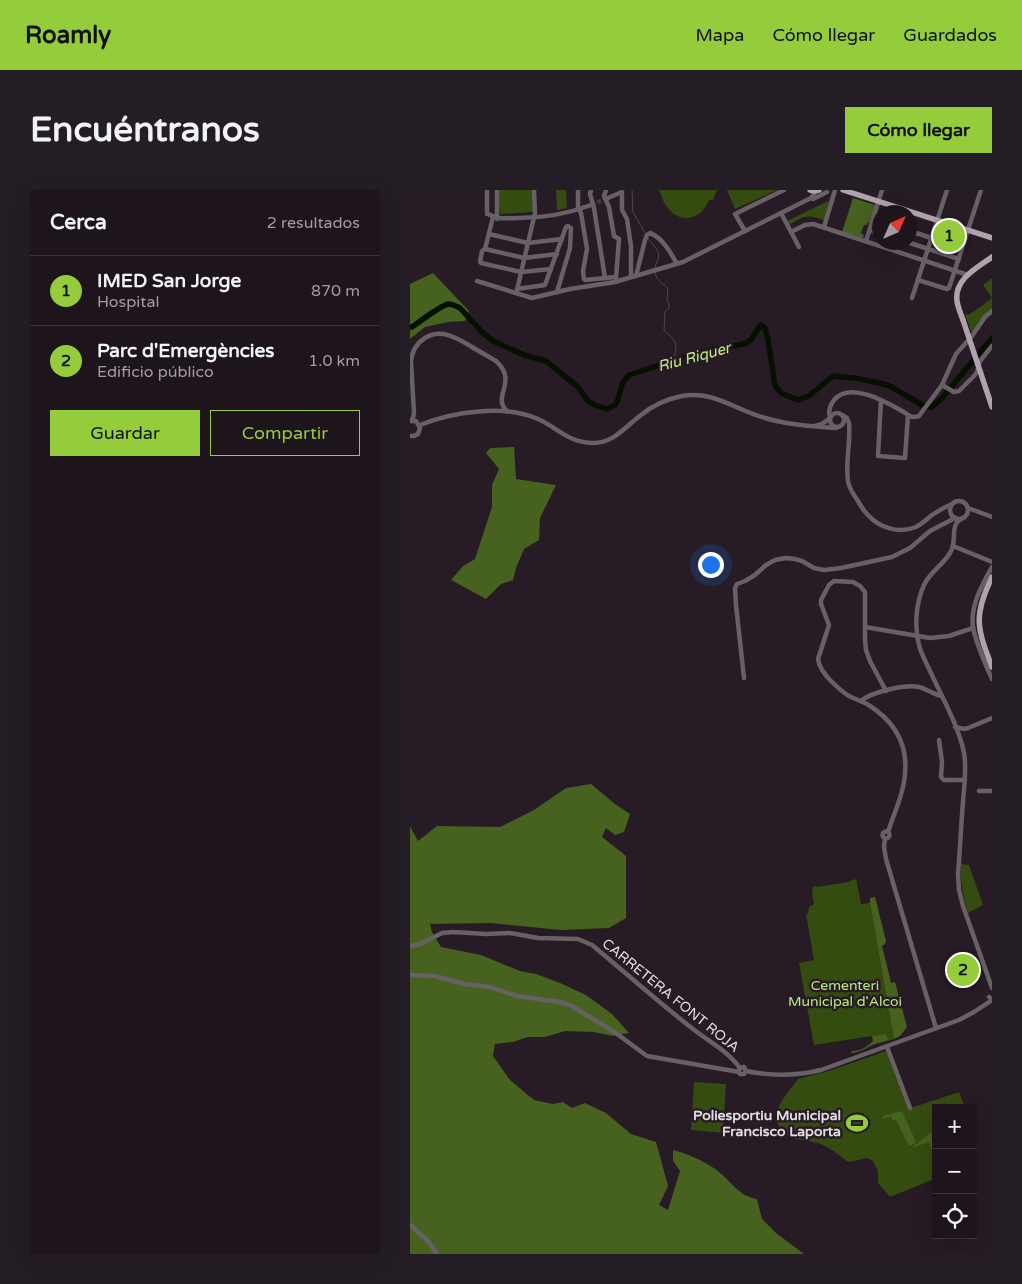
<!DOCTYPE html>
<html lang="es">
<meta charset="utf-8">
<style>
body{margin:0;font-family:"Varela Round",sans-serif;background:#251d25;color:#f1f3f6}
.controls{position:absolute;right:15px;bottom:15px;display:grid;overflow:hidden;border-radius:0px;box-shadow:0 5px 20px #0002}
.controls button{width:45px;height:45px;display:grid;place-items:center;padding:0;border:0;border-bottom:1px solid #3b333b;background:#1d141c;color:#f1f3f6;font:25px sans-serif}
.compass{position:absolute;left:462px;top:15px;width:45px;height:45px;border-radius:50%;background:#1d141c;box-shadow:0 5px 20px #0002;rotate:45deg}
.you{position:absolute;left:300px;top:374px;width:18px;height:18px;margin:-12px;border:4px solid #fff;border-radius:50%;background:#1a73e8;box-shadow:0 0 0 8px #1a73e833}
.badge{display:grid;place-items:center;width:32px;height:32px;border-radius:50%;background:#94cc3b;color:#111;font-size:16px;font-weight:700}
.pin{position:absolute;translate:-50% -50%;border:2px solid #fff;box-shadow:0 1px 5px #0006}
.list{margin:0;padding:0;list-style:none}
h2{display:flex;justify-content:space-between;align-items:center;height:65px;margin:0;padding:0 20px;font-size:21px}
h2 small{font-size:16px;font-weight:400;color:#a09ea3}
.list li{display:grid;grid-template-columns:32px 1fr auto;gap:15px;align-items:center;box-sizing:border-box;height:70px;padding:0 20px;border-top:1px solid #3b333b}
.list b{display:block;font-size:19px;white-space:nowrap}
.list p{margin:0;font-size:16px;white-space:nowrap;color:#a09ea3}
.list em{font-size:16px;font-style:normal;color:#a09ea3}
.actions{display:flex;gap:10px;padding:15px 20px}
.actions a{flex:1;padding:11px 0;border:1px solid #94cc3b;border-radius:0px;text-align:center;font-size:18px;color:#94cc3b}
.actions .main{background:#94cc3b;color:#111}
.icon{flex:none;width:28px;height:28px;fill:none;stroke:currentColor;stroke-width:2;stroke-linecap:round;stroke-linejoin:round}
.map{position:relative;flex:none;width:582px;height:1064px;overflow:hidden;border-radius:0px}
header{display:flex;align-items:center;gap:30px;box-sizing:border-box;height:70px;padding:0 25px;background:#94cc3b;color:#111}
header strong{font-size:24px}
nav{display:flex;gap:28px;margin-inline-start:auto;font-size:18px}
.intro{display:flex;align-items:center;justify-content:space-between;box-sizing:border-box;height:120px;padding:0 30px}
h1{margin:0;font-size:35px}
.button{padding:12px 22px;border-radius:0px;background:#94cc3b;color:#111;font-size:18px;font-weight:700}
main{display:flex;gap:30px;padding:0 30px}
aside{flex:1;background:#1d141c;border-radius:0px;box-shadow:0 5px 20px #0002}
.map>svg:first-child{display:block}
</style>
<header>
<strong>Roamly</strong>
<nav><a>Mapa</a><a>Cómo llegar</a><a>Guardados</a></nav>
</header>
<div class="intro"><h1>Encuéntranos</h1><a class="button">Cómo llegar</a></div>
<main>
<aside>
<h2>Cerca<small>2 resultados</small></h2>
<ul class="list">
<li><span class="badge">1</span><div><b>IMED San Jorge</b><p>Hospital</p></div><em>870 m</em></li>
<li><span class="badge">2</span><div><b>Parc d'Emergències</b><p>Edificio público</p></div><em>1.0 km</em></li>
</ul>
<div class="actions"><a class="main">Guardar</a><a>Compartir</a></div>
</aside>
<div class="map">
<svg width="582" height="1064" viewBox="0 0 582 1064">
<rect width="100%" height="100%" fill="#271b25"/>
<!-- green -->
<g fill="#354c11">
<path d="M88,0H123L124,21L123,22L90,24Z"/>
<path d="M146,0H156L157,18L147,20Z"/>
<path d="M249,0H307L303,10H299C292,29 271,35 258,18C253,13 252,6 249,0Z"/>
<path d="M317,0H367L325,19Z"/>
<path d="M418,11L419,13L414,30C397,24 394,26 379,35L377,31Z"/>
<path d="M582,88V119L562,144L555,124L558,125C567,120 574,114 582,108L573,95Z"/>
<path d="M551,674L559,675L573,715L558,723C553,706 550,691 551,674Z"/>
<path d="M446,689L451,714L460,713L484,849L474,852L477,850L475,844L404,855L389,773L404,770L396,724H398L399,717L404,714L402,703L403,697L407,696V697L439,692V691Z"/>
<path d="M476,861L498,919L549,902L555,918H526V984L524,989L480,1007L468,993V981L463,971L457,968L438,972C430,966 422,959 413,955C396,947 375,955 367,932C366,928 366,924 367,921C370,911 382,897 388,889L419,881Z"/>
<path d="M284,892L316,894L313,943L281,940Z"/>
</g>
<!-- forest -->
<g fill="#47611e">
<path d="M443,8L465,15V17L460,32H458L457,35H454L451,43L454,45L453,48L432,42Z"/>
<path d="M23,83L59,121L55,131L38,132L15,137L0,149V94Z"/>
<path d="M104,257L106,289L146,295L130,328L129,350L114,359L106,378L103,390L91,394L76,409L41,390L53,376L65,369L82,317V295L89,279L76,263L80,258Z"/>
<path d="M181,594L205,614L220,624L214,642L205,645L196,638L192,647L216,666V728L199,738L151,740L81,733L20,734L22,742L31,757L71,765L110,781L126,784L150,793L176,805L202,824L219,843L203,846L183,842L155,841L135,847H118L103,852L85,854L83,866L100,890L124,910L143,914L153,912L162,918L175,913L196,923L221,944L246,952L258,996L249,1015L258,1020L270,981L263,971V960C276,963 299,973 309,982C323,993 327,1005 347,1009L352,1029L366,1043L394,1064H0V636L8,651L27,636L90,637L124,620L156,598Z"/>
<path d="M465,707L476,751L475,754L472,756L480,788L481,793L485,792L497,837L490,846L484,849L460,713V708Z"/>
<path d="M475,844L478,848L477,850C473,853 469,852 465,854C457,857 450,863 441,863L442,861C451,861 457,857 463,851L462,846Z"/>
<path d="M492,921L506,952L500,956L497,953L487,931L482,930L481,926L472,929L473,926Z"/>
<path d="M521,942L526,949V967L524,968L522,965L523,964L519,952L502,958Z"/>
</g>
<g fill="none" stroke-linecap="round" stroke-linejoin="round">
<!-- stream -->
<g stroke="#484d44" stroke-width="1">
<path d="M222,0L223,22L235,43"/>
<path d="M237,47C240,51 249,60 249,66C249,70 245,73 245,78"/>
<path d="M245,82C247,93 253,92 258,99L257,109L259,115V118L255,122L254,140C257,144 260,145 263,149C269,155 264,165 264,172"/>
</g>
<!-- river -->
<path stroke="#061000" stroke-width="5.5" d="M0,137H2C9,132 30,116 38,114C42,114 46,116 50,118L72,142L83,151L114,165L136,171L168,197L178,211L185,215L197,219L205,215L207,212L213,192L219,185L253,174L264,172L279,165L304,159L334,154L341,150L349,137L351,135L355,138L358,149L365,196L371,203L388,210L399,206L419,189L424,186L431,187L445,188L478,195L514,216L522,217L532,208L582,148"/>
<!-- minor-tunnel -->
<path stroke="#433841" stroke-width="4.5" stroke-dasharray="4.5 2" stroke-linecap="butt" d="M181,15L198,8"/>
<!-- minor -->
<g stroke="#676166" stroke-width="4.5">
<path d="M87,0V29"/>
<path d="M168,0V18L171,23L177,59L173,81L174,89L175,90L206,87"/>
<path d="M181,0L180,4L184,18L195,88"/>
<path d="M196,0L194,6L199,17L204,46L209,49L206,88"/>
<path d="M198,8L212,2V20L217,29L221,56V87"/>
<path d="M403,9L417,2"/>
<path d="M371,23L389,57"/>
<path d="M77,24V0"/>
<path d="M78,24C89,30 96,28 108,28C134,28 157,24 181,15"/>
<path d="M83,27L75,59L72,61L70,72L71,73L111,82L141,79"/>
<path d="M414,37L425,0"/>
<path d="M460,40L470,44"/>
<path d="M335,41L325,24L374,0"/>
<path d="M500,41L552,58"/>
<path d="M381,42L395,35L403,34L558,85"/>
<path d="M79,44L118,53L152,49"/>
<path d="M456,51L472,0"/>
<path d="M497,52L549,69"/>
<path d="M75,59L114,68L147,64"/>
<path d="M226,86L235,50L237,45L240,43C252,47 261,63 267,74"/>
<path d="M508,90L537,99L539,98L571,0"/>
<path d="M67,91L122,108L160,99L205,92L273,72L401,8L406,1"/>
<path d="M107,99L135,95L156,37L158,36L161,38L160,58L147,102"/>
<path d="M107,100L125,23L124,0"/>
<path d="M502,108L537,0"/>
<path d="M532,195L544,202L549,201L564,186L567,182L570,171L582,156"/>
<path d="M471,210L468,266L495,268L498,225"/>
<circle cx="427" cy="230" r="7"/>
<path d="M432,225L437,228L439,233C441,252 435,271 438,291C439,299 444,305 448,311C451,316 453,320 457,324C469,338 489,344 506,337C512,334 517,329 522,325C528,321 535,317 542,314"/>
<path d="M420,227C418,222 420,215 424,210C440,191 476,212 492,221C495,222 498,226 502,227C505,227 506,227 509,226L532,195L546,164L562,146L575,127L582,121"/>
<path d="M0,231H6L10,238L8,244L4,246H0"/>
<path d="M1,231L3,228L4,223L1,171C2,161 7,153 15,148C32,138 47,148 62,157C70,162 78,166 86,171C109,192 81,206 97,221"/>
<path d="M10,235C42,222 95,214 128,229C148,238 159,253 183,253C204,253 215,237 231,225C242,216 257,209 272,206C302,200 326,220 355,228C378,235 402,236 426,238"/>
<path d="M405,236L412,234L420,228"/>
<circle cx="549" cy="320" r="9"/>
<path d="M558,318L582,327"/>
<path d="M551,329C539,336 548,351 540,363C533,375 520,382 514,395C506,413 504,436 509,455C511,464 517,474 521,483C532,507 549,537 554,563C557,579 554,596 553,612C551,636 550,660 548,684L549,700L553,716L582,798"/>
<path d="M543,356L582,372"/>
<path d="M582,377C572,395 560,416 563,437C566,454 575,473 582,489"/>
<path d="M455,437L520,448L539,446L563,438"/>
<path d="M334,488L326,415L325,398L327,394L335,391L345,385L356,375L365,370L376,368L385,369L392,371L404,378L414,380L431,378L482,367L500,358L520,341L545,328"/>
<path d="M476,501L460,471L456,460L455,450V402L450,396L443,392L424,391L419,395L411,410V414L419,435L408,469C409,477 414,483 419,489C425,495 432,502 439,506C445,509 451,511 457,514C483,530 498,552 495,583C494,603 484,623 478,642"/>
<path d="M451,511C461,502 496,494 509,497C517,499 524,505 532,506"/>
<path d="M545,537L554,539L558,538L582,528"/>
<path d="M529,550L532,572L531,587L534,590H555"/>
<path d="M569,601H582"/>
<circle cx="476" cy="645" r="3.5"/>
<path d="M475,648L474,657L476,669L526,838"/>
<path d="M0,756L10,754L32,743L43,742L76,744L100,743L128,748L168,749L182,755C216,783 248,812 283,839C298,851 318,861 330,878L328,881L330,884H334L336,881"/>
<path d="M0,785L25,786L54,794L80,797L107,806L150,812L160,815L203,841L237,866L329,882"/>
<path d="M477,857L500,918"/>
<path d="M330,878L334,877L336,881C361,886 387,886 411,880L549,830L564,822L582,810L579,807"/>
<path d="M0,1035L18,1051L27,1064"/>
</g>
<!-- major -->
<g stroke="#b0a2ad" stroke-width="5.5">
<path d="M400,0L404,1L409,0"/>
<path d="M433,0L582,48"/>
<path d="M553,130C551,124 548,118 547,111C544,89 567,78 582,67"/>
<path d="M582,387C563,426 567,438 582,477"/>
</g>
<!-- major-bridge -->
<path stroke="#b0a2ad" stroke-width="5.5" d="M553,130L582,217"/>
</g>
<!-- icons -->
<defs>
<g id="stadium-bare" transform="scale(1.725)"><path d="M0-5a6.5 5 0 1 0 0 10a6.5 5 0 1 0 0-10ZM-3.5-1.8h7v3.6h-7Z" fill="#94cc3b" stroke="#271b25" stroke-width="2.5" paint-order="stroke"/></g>
</defs>
<g fill-rule="evenodd">
<use href="#stadium-bare" x="447" y="933"/>
</g>
<g text-anchor="middle" stroke-width="5" stroke-linejoin="round" paint-order="stroke">
<!-- park labels -->
<g font-size="14" fill="#baec79" stroke="#271b25">
<text x="435" y="800">Cementeri<tspan x="435" dy="16">Municipal d'Alcoi</tspan></text>
</g>
<!-- street labels -->
<g font-size="14" fill="#e3dbe2" stroke="#271b25">
<text transform="translate(261 805) rotate(39)" y="5">CARRETERA FONT ROJA</text>
</g>
<!-- poi labels -->
<g font-size="14" font-weight="bold" fill="#e3dbe2" stroke="#271b25" text-anchor="end">
<text x="431" y="930">Poliesportiu Municipal<tspan x="431" dy="16">Francisco Laporta</tspan></text>
</g>
<!-- water labels -->
<g font-size="15" font-style="italic" fill="#bff17e" stroke="#271b25">
<text transform="translate(284 167) rotate(-15)" y="5">Riu Riquer</text>
</g>
</g>
</svg>
<div class="controls">
<button>+</button>
<button>−</button>
<button><svg class="icon" aria-label="locate" viewBox="0 0 24 24"><circle cx="12" cy="12" r="6"/><path d="M12 2v4M12 18v4M2 12h4M18 12h4"/></svg></button>
</div>
<svg class="compass" viewBox="-18 -18 36 36"><path d="M0-13l5 13h-10z" fill="#e53935"/><path d="M0 13l5-13h-10z" fill="#a09ea3"/></svg>
<div class="you"></div>
<div class="pin badge" style="left:539px;top:46px">1</div>
<div class="pin badge" style="left:553px;top:780px">2</div>
</div>
</main>
